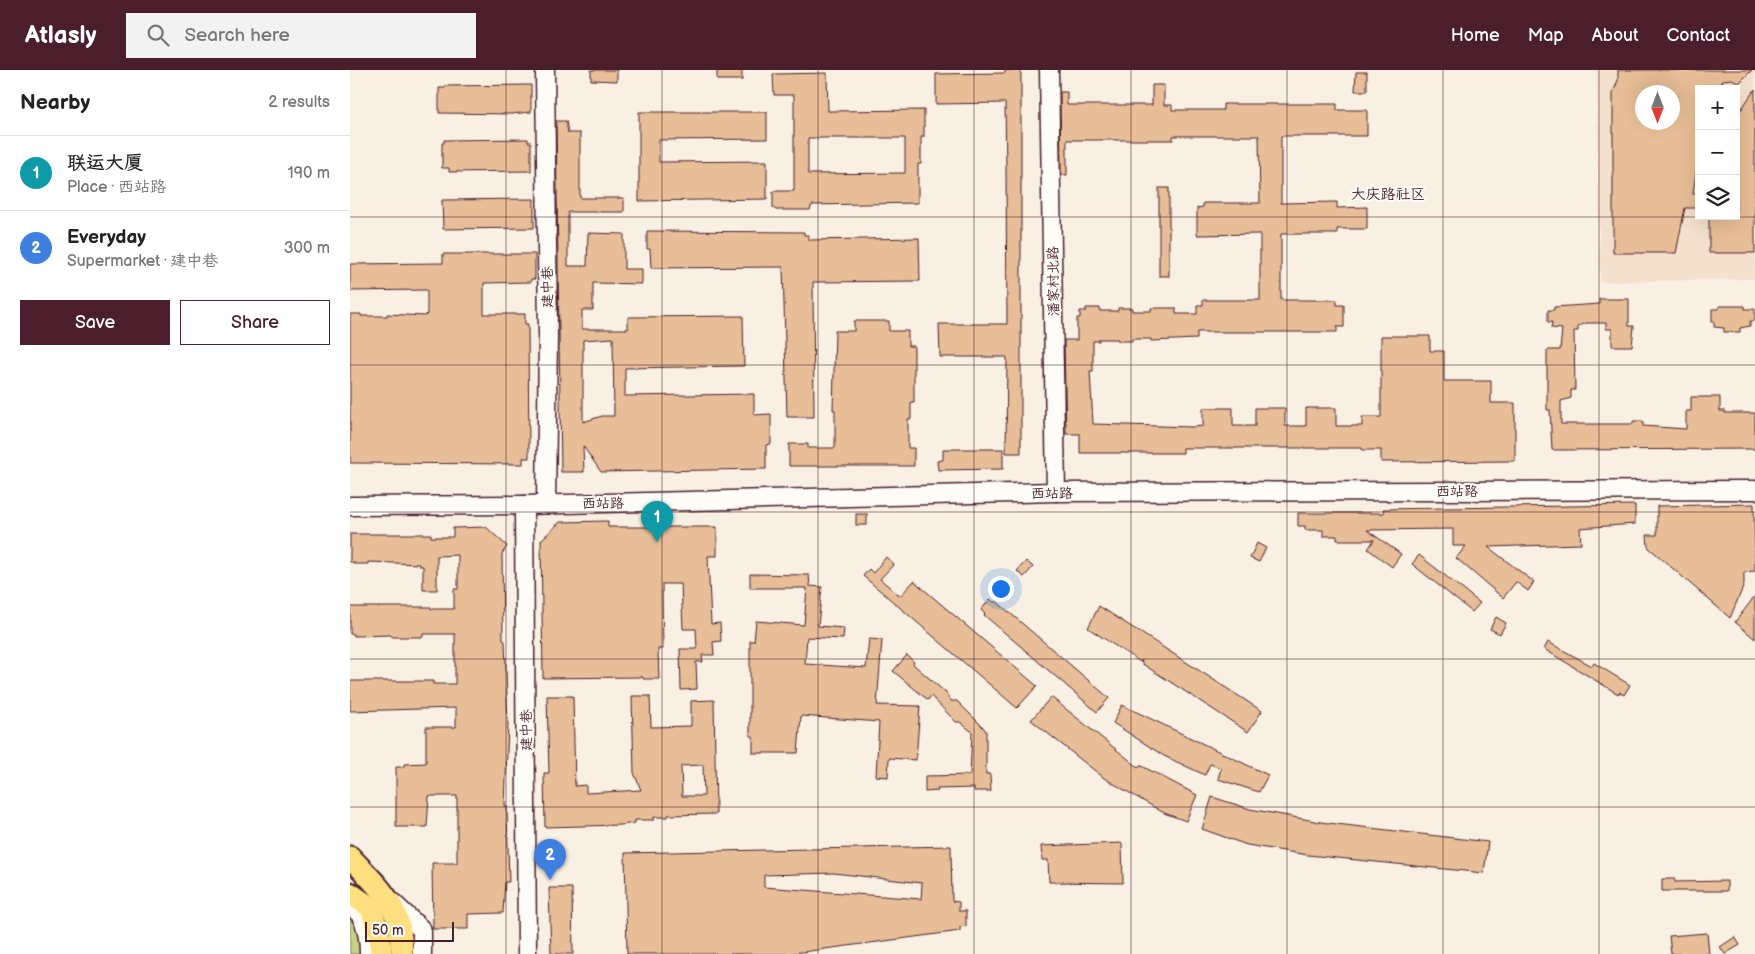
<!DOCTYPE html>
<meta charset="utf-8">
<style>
body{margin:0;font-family:"Balsamiq Sans","LXGW WenKai TC",sans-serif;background:#f2f2f2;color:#222}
.controls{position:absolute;right:15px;top:15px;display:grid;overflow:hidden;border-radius:0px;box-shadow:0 5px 20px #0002}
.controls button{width:45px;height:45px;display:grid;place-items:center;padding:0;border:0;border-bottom:1px solid #e0e0e0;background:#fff;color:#222;font:25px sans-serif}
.compass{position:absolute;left:1285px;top:15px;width:45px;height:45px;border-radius:50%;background:#fff;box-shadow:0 5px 20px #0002;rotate:180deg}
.scale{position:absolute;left:15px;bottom:12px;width:89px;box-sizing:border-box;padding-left:5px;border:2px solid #4a1f2b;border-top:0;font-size:14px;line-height:18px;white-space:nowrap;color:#4a1f2b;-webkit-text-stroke:4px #fdfcf7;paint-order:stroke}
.you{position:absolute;left:650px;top:518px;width:18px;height:18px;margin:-12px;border:4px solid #fff;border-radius:50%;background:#1a73e8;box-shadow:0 0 0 8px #1a73e833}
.badge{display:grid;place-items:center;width:32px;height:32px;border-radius:50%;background:#4a1f2b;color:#fff;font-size:16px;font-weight:700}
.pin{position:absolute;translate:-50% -41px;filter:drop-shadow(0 1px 2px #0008)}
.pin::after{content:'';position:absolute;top:26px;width:18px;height:15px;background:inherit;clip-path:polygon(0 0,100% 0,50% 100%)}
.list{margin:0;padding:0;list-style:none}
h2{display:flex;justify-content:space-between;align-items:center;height:65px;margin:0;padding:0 20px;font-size:21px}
h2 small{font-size:16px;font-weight:400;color:#767676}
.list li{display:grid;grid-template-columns:32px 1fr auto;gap:15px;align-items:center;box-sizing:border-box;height:75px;padding:0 20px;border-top:1px solid #e0e0e0}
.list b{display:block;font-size:19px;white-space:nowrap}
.list p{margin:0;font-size:16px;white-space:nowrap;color:#767676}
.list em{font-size:16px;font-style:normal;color:#767676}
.actions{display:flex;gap:10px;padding:15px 20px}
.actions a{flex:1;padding:11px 0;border:1px solid #4a1f2b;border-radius:0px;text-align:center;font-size:18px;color:#4a1f2b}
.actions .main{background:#4a1f2b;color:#fff}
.icon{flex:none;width:28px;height:28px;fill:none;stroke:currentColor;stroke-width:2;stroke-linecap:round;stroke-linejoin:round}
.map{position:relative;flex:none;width:1405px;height:884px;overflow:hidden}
header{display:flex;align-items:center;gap:30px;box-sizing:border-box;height:70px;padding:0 25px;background:#4a1f2b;color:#fff}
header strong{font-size:24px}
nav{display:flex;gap:28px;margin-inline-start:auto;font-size:18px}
.search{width:350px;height:45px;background:#f2f2f2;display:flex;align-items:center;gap:12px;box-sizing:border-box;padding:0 18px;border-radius:0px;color:#767676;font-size:19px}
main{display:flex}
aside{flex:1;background:#fff}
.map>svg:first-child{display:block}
</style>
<header>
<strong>Atlasly</strong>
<div class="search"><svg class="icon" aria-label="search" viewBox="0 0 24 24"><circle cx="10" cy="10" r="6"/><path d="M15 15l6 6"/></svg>Search here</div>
<nav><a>Home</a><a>Map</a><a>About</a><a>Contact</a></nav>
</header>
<main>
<aside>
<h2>Nearby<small>2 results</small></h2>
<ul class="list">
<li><span class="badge" style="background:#0f9aa8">1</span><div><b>联运大厦</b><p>Place · 西站路</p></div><em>190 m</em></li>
<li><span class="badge" style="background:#3f7fe0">2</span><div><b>Everyday</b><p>Supermarket · 建中巷</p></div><em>300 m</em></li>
</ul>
<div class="actions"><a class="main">Save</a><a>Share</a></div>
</aside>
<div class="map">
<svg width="1405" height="884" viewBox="0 0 1405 884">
<rect width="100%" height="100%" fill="#f9f0e4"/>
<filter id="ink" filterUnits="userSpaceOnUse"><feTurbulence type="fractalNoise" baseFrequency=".02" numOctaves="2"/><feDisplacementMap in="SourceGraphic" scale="10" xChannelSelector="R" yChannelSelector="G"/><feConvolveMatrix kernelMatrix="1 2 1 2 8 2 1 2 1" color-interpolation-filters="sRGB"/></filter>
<g filter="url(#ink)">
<!-- built -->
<path fill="#f4e1cd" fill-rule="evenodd" d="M1246,0H1405V209L1250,212ZM1349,19H1386V146H1349ZM1292,22H1322V52H1292Z"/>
<!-- green -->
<path fill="#c5d388" stroke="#88795a" d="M0,846L3,848L13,871V884H0Z"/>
<!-- building -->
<g fill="#e7be97" stroke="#4a1f2b" fill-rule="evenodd">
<path d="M241,0H267V11L241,10Z"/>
<rect x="367" y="0" width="25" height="10"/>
<path d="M655,0H671V383H656L657,287H590L589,254H657L656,101L655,33L586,34V4L655,3Z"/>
<path d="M1268,0H1402L1389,13L1382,9L1373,10L1369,19H1349V80L1343,124H1349V138H1335L1326,183H1263V23L1268,10ZM1292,22H1322V52H1292Z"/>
<path d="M1006,2H1017V21H1005Z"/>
<path d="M477,3L478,41L574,40V67H571V94H568V133L462,135L460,140H426L423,138V121H444V25H424L423,4ZM458,68H555V103L458,104Z"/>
<path d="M181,15V42L161,44L89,43V18H95V16Z"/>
<path d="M802,15H814V35H822V40H873V34H987V40H1017V66H931V133L987,132V138L1017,137V159H987V164H931V230H987V235H994V257H987V262H847V269L801,271V269H782V271H768V269H749V271H743V301H740L743,354L843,357L853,356V338H883V356H905V338H935V356H956V338H986V356H1012V347H1031V266H1080V281H1094V311H1141V333H1165V391L1031,392V380H1012V378H833V383H730V364H716L714,270H727V248H730V241H736V238H750V241H768V238H782V241H801V238H826V244H847V235H853V230H910V164L847,165V138L853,137V133H910L909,66H823V70H717V105H711L710,22H717V35H802Z"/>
<path d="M1405,19V183H1359V146H1386V47Z"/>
<path d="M289,42H417V69L309,70V92L417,91V129L289,131Z"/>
<path d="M206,51H216L218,63H230V128H274V142H218V196H237L238,163L274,164V199H292V214L243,213V240H232V259H278V247L393,246L394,296L275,298V326L404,324V345L421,344V374L416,375V399L251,402L233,376L234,402H211ZM263,268L264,346H252L233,352V270Z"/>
<path d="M178,69V72H181V101L99,102V98H92V73H94V70Z"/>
<rect x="809" y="118" width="10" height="88"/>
<path d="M184,129V158L93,159L92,130Z"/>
<path d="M297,161L454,162V165H459V170L569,168L570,211L463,212L464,347H437L433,197L301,198L300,179H297Z"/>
<path d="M93,184H185V209H181V212L134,213V244H175V254H178L179,388H173V394L0,393V244H11V246H37V244L75,246L77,244V220L0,221V194L93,193Z"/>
<path d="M1249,229H1279V256H1284L1282,276H1262V259H1256V253H1237L1228,256V261H1224L1225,320H1221V328L1211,331V354H1283V351H1293V356L1336,359V341H1341V327H1370V341H1375V343H1405V379L1202,380L1200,340H1197V280H1210L1212,259L1201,258L1202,252H1198V240H1204V237L1249,234Z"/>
<path d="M1369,236H1395V239H1405V251H1400V256L1390,258V262H1374V258L1364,257V251H1362V239H1369Z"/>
<path d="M504,251H539V261H558V276H564V332H561V349H558V378H564V396H439V374H458V378H485V340H483L485,261H504Z"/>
<path d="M593,379H653V399L588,400L587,391L593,390Z"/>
<path d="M1404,434L1405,501L1394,502V515L1380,548L1298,477L1297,465H1307V436Z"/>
<path d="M1285,435V454L1230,458L1231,474L1138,477L1184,512L1178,521L1166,512L1153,528L1106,488L1116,476H1103V459L1017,460L1051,484L1042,497L1018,479L1024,470H987V466H973V460H955V456H948V443H1034L1033,439Z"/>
<rect x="506" y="444" width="11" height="11"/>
<path d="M258,451V457H367V486H358L361,554L370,553L371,571L363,572L364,585H352L353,592H346L347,619L331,620L330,579H347L346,559H333L331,514H312L313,579H308L309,609H293V607L193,608L191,470L210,452Z"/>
<path d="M136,457L157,476L152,484L153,570L155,571L158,654L155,736H157L159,812H155L153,843L118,844V859H83L82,793H107V726H79L77,757H46V697H54V694L76,693V657H106V638L0,641V611H83V614H105V564H73V567H43L40,565L4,566V564H0V537H81V539H104V519H108V485L87,486V520H73V496H69V494L18,492V494H4V492H0V464H81V467H103V458Z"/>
<path d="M907,473L916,478L909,492L900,488Z"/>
<path d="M1069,485L1130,533L1122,542L1062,494Z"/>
<path d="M536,487L544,494L530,509L550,526L564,511L687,616L667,638L513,506L519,499L523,503Z"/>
<path d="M676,491L683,497L674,507L667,501Z"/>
<path d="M400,504L459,505L460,516L472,517L468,556L494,558L493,569L457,567L455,594L516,598L519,569L532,570L527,635L570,636L566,690L539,688L538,707L526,706L529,652L451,646L448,683H403V666H400V571H404L406,551L454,555L457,518H400Z"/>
<path d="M1405,526V569L1385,552Z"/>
<path d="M640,529L645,533L646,531L759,628L747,642L634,545L635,544L631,540Z"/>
<path d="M749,536L912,641L898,662L791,593L792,590L790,592L738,558Z"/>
<path d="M1146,547L1156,553L1150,564L1140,559Z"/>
<path d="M1198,572L1242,596L1244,593L1280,615L1274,625L1269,622L1268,624L1194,579Z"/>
<path d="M557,585L564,592L563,594L596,623L601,631H607L633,657L636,661V704H640L641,721H624V718L587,719L588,721L575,722V706L620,705L622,662L610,652H606L581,626L578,630L543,601Z"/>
<path d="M197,626H223L225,716L236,715V723L291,720L284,703L282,626H300L301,657L341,656V631L364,630L366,744L318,745V747H304V750H285V753L271,755L195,757L194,703H199ZM353,695L354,726H332L331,696Z"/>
<path d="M701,627L788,697L790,695L847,725L836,751L814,743L754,708L681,650Z"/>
<path d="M772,635L918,705L909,722L868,709L871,698L860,694L855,705L814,686L763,653Z"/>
<path d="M862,727L900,739L970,752L1138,772L1134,803L958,785L897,775L852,759Z"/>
<path d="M772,773L773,813L699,812L698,790H692L691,776Z"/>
<path d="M601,776L602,831L609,832V841H616V856L610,857V861L437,884H277L275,783ZM484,803L572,813L571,829L414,817V805Z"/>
<path d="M1312,809H1325V812L1377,811V821H1312Z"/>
<path d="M199,818H222L223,884H201Z"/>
<path d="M1357,863L1359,884H1321L1319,866Z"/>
<path d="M1385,867L1390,875L1375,884L1370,877Z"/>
</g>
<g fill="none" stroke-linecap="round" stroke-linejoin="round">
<!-- minor casing -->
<g stroke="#4a1f2b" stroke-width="21">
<g id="minor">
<path d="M195,0L198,265L196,434"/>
<path d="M699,0L706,422"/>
<path d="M174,435L177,884"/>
<path d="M0,436L174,435L706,422L1405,420"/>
<path d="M41,831L72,860V884"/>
<path d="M0,836C16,843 19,868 19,884"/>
</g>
</g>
<!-- major casing -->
<g stroke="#4a1f2b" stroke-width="25">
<g id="major">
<path d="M0,787C31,820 52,835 52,884"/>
<path d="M0,823L21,838L30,868L31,884"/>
</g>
</g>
<!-- minor -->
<use href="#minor" stroke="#fdfcf7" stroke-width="18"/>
<!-- major -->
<use href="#major" stroke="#fddf80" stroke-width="21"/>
</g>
</g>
<!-- grid -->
<path fill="none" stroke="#4a1f2b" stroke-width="1" stroke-opacity="0.55" d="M156,0V884M312,0V884M468,0V884M624,0V884M781,0V884M937,0V884M1093,0V884M1249,0V884M0,147H1405M0,295H1405M0,442H1405M0,589H1405M0,737H1405"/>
<g text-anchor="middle" stroke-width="4" stroke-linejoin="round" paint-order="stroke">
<!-- street labels -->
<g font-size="14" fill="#4a1f2b" stroke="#fdfcf7">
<text transform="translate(703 211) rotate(-91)" y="5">潘家村北路</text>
<text transform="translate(197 217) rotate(-91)" y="5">建中巷</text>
<text x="1107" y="426">西站路</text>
<text transform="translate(702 423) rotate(-1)" y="5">西站路</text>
<text transform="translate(253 433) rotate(-1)" y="5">西站路</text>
<text transform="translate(176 660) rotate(-91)" y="5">建中巷</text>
</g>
<!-- neighbourhood labels -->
<g font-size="15" fill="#4a1f2b" stroke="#fdfcf7">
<text x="1038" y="129">大庆路社区</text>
</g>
</g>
</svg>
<div class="controls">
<button>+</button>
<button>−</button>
<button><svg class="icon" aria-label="layers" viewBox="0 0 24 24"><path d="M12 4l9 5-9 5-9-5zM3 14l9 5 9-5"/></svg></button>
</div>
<svg class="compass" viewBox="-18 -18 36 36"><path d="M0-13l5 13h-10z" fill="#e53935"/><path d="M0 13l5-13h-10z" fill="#767676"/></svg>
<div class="scale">50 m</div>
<div class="you"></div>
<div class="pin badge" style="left:307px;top:472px;background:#0f9aa8">1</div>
<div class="pin badge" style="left:200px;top:810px;background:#3f7fe0">2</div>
</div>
</main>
